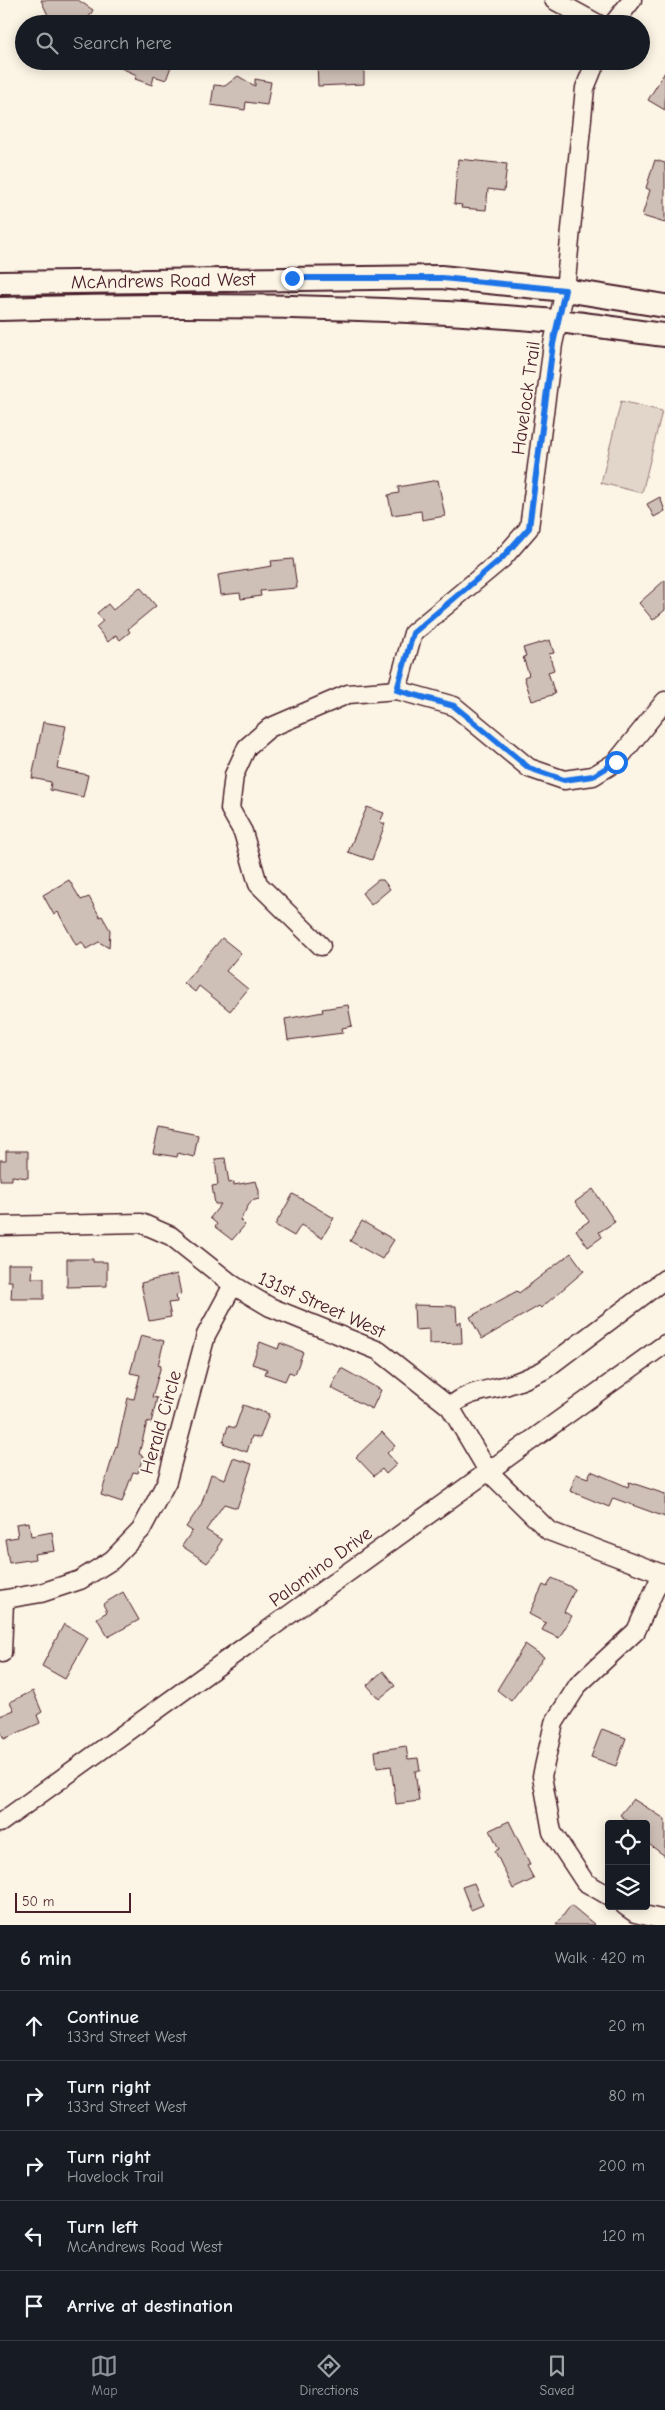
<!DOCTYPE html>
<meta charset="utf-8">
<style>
body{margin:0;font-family:"Comic Neue",sans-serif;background:#242831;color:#f1f3f6}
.controls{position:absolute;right:15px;bottom:15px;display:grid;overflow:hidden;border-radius:5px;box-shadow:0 2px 12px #0003}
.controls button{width:45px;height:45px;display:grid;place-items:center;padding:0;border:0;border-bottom:1px solid #363941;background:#171b24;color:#f1f3f6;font:25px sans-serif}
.scale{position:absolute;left:15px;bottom:12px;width:116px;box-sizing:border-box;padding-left:5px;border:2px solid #4a1f2b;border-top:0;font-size:14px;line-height:18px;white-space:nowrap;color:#4a1f2b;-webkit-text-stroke:4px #fcf5e5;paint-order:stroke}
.stop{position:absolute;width:15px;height:15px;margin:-11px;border:4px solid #1a73e8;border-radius:50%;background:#fff}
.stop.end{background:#1a73e8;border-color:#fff;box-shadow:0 1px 5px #0008}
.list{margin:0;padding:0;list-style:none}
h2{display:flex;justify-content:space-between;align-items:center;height:65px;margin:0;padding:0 20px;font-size:21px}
h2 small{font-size:16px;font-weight:400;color:#9ea1a6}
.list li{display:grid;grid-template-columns:32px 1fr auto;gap:15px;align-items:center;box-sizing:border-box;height:70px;padding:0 20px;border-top:1px solid #363941}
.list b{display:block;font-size:19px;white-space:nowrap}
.list p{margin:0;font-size:16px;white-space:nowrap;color:#9ea1a6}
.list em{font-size:16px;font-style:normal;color:#9ea1a6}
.icon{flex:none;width:28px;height:28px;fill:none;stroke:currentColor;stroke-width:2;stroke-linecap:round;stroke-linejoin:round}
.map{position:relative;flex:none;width:665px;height:1925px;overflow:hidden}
.search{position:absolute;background:#171b24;box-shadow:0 2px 12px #0003;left:15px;right:15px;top:15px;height:55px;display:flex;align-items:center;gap:12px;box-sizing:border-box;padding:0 18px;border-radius:28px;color:#9ea1a6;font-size:19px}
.sheet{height:415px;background:#171b24}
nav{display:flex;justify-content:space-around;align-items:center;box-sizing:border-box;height:70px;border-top:1px solid #363941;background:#171b24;font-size:14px;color:#9ea1a6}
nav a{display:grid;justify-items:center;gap:2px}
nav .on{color:#8c9099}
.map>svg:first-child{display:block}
</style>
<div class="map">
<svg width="665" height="1925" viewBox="0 0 665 1925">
<rect width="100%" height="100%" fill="#fcf5e5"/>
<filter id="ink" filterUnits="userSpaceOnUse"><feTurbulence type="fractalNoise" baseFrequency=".02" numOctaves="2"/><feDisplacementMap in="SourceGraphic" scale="10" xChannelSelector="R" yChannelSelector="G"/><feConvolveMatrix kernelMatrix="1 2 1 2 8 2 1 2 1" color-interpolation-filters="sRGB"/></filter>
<g filter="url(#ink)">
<!-- green -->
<path fill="#e2d5ca" stroke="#967a7a" d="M621,401L662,411L642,493L601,483Z"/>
<!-- building -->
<g fill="#cfc0b7" stroke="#4a1f2b">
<path d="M41,0H78L93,10L85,24H52Z"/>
<path d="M105,61H173L166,80L154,76L152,85L135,79L137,75Z"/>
<path d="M317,61H364V84L318,86Z"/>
<path d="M665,72V110L648,100Z"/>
<path d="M238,76L255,86V79L271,82L267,105L246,102L245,110L211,105L214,85L225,86Z"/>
<path d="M458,159L507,164L504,191L488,189L486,210L461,208L462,205L454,204Z"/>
<path d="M655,160L665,163V223L642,216L650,190L646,188Z"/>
<path d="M438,480L445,516L422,520L421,511L392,515L388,495L399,493L398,487Z"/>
<path d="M660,497L665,511L654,517L647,504Z"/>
<path d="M293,559L297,588L260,591L261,596L241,599L240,593L221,595L218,575L272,566L271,561Z"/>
<path d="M665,580V610L653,620L639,603Z"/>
<path d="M140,587L156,606L128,629L130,632L120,640L116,635L108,642L96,627L103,621L97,613L108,604L113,610Z"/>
<path d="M550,640L554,653L549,654L554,670L548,672L555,694L532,701L524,677L529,675L523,657L526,656L523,648Z"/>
<path d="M43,722L66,726L57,768L88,775L83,797L50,790L51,782L32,778Z"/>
<path d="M367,807L384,813L380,822L385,824L372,860L348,852Z"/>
<path d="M69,880L81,900L89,897L100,917L102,916L110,930L109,948L99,942L86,949L82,942L76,945L58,912L54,915L43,895Z"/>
<path d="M378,880H383L390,889L371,905L362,893Z"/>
<path d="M222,938L241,953L226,971L248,989L230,1011L199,986L195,992L184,983Z"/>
<path d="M348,1005L352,1026L342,1028L343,1033L288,1040L285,1019L323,1012L322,1009Z"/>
<path d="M159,1127L198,1135L194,1157L178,1153L177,1157L153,1153Z"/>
<path d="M6,1151H28V1178L12,1176V1180H0V1160H6Z"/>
<path d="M225,1158L229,1183L234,1182V1185L256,1181L259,1191V1199L251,1201L240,1220L245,1225L232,1240L215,1227L217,1224L210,1218L221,1204H215L212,1186L218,1185L215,1159Z"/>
<path d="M593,1189L615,1222L599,1232L602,1237L588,1247L576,1230L589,1221L575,1202Z"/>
<path d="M293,1194L334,1218L322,1238L301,1225L294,1236L275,1225Z"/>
<path d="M362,1221L394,1240L382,1259L350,1241Z"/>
<path d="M571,1253L584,1271L541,1308L539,1306L482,1339L470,1317L517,1291L519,1293Z"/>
<path d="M67,1259H93V1262H107V1286L67,1287Z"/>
<path d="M8,1264H33L32,1278H44V1299H11L12,1281H8Z"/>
<path d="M177,1274L181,1294L176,1295L177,1302L168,1303L171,1317L149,1321L141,1283Z"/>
<path d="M414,1305L456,1306L457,1324L461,1321L462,1343L429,1344V1329L415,1330Z"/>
<path d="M141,1335L164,1341L158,1365L161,1366L152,1397L157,1398L151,1423L147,1422L139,1454L143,1456L138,1473L133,1472L122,1502L101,1495L116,1446L117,1447L128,1398L134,1399L140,1375L130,1373Z"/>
<path d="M260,1342L278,1349L280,1343L303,1352L295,1374L289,1372L285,1381L265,1374L267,1369L252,1364Z"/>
<path d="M341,1368L381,1390L372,1409L331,1388Z"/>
<path d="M243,1405L269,1414L260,1438L252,1436L247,1452L223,1443L228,1426L235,1428Z"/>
<path d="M382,1432L395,1446L387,1453L397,1464L386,1474L382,1469L374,1476L356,1457Z"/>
<path d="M233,1458L252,1464L237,1508L224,1504L206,1530L222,1540L217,1548L219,1549L207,1563L182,1546L192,1531L186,1527L201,1505L211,1474L225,1479Z"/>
<path d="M591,1471L628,1487L629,1482L665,1494V1517L613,1498L609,1507L570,1491L576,1474L588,1478Z"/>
<path d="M29,1522L31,1536L52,1532L55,1551L34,1554L35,1559L9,1563L5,1539L18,1537L16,1524Z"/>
<path d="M552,1578L575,1589L564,1612L572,1616L559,1638L542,1630L546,1623L529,1614L543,1585L547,1587Z"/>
<path d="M123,1592L139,1620L108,1637L97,1618L107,1612L103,1604Z"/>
<path d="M64,1624L88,1638L65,1679L42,1666Z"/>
<path d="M525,1644L544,1657L511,1701L497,1690Z"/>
<path d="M383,1671L395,1686L379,1699L367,1685Z"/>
<path d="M33,1691L42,1712L37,1715L40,1723L4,1739L0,1730V1716L14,1710L10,1702Z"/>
<path d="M602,1729L626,1738L616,1766L591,1757Z"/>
<path d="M406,1746L408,1759L418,1758L420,1771H415L419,1801L396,1804L391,1766L377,1768L375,1751Z"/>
<path d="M633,1799L665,1819V1856L646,1842V1824H632L620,1815Z"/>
<path d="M509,1821L530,1864L527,1866L534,1879L513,1889L495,1851L499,1849L490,1830Z"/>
<path d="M474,1883L483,1905L471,1910L462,1887Z"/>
<path d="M571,1905L595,1925H556Z"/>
</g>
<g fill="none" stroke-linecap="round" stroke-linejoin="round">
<!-- minor casing -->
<g stroke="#4a1f2b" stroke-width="21">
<g id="minor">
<path d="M554,0L598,24"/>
<path d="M613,24L632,0"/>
<path d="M397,690L413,633L502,559L529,528L553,344L565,290L585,88L596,61"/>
<path d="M321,946L258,884L243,832L230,809L234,775L247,747L269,728L348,694L397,690L454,706L529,768L564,780L593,776L616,762L665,701"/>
<path d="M0,1226L141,1223L171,1236L233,1285L270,1307L379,1351L450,1407L488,1471L549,1531L665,1575"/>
<path d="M450,1407C467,1391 486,1391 508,1385C521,1381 532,1376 544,1370L665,1279"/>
<path d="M0,1600L41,1593L80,1580L112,1560L141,1530L167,1481L206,1335L233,1285"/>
<path d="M2,1653L4,1601"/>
<path d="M0,1823L665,1344"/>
<path d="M609,1896L585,1882L552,1832L542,1776L554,1723L578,1685L636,1631L662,1574"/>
<path d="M625,1906L635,1913L665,1920"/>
</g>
</g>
<!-- major casing -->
<g stroke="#4a1f2b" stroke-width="26">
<g id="major">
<path d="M0,283L441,277L565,290L665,306"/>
<path d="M0,309C185,303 371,305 556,321C592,324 629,331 665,335"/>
</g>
</g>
<!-- minor -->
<use href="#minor" stroke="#fcf5e5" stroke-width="18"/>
<!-- major -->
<use href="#major" stroke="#fcf5e5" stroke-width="22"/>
</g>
</g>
<g fill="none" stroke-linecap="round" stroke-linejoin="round" filter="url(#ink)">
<!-- route -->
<path stroke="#1a73e8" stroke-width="6" d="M292,278H442L565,290L553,344L529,528L502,558L413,633L397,690L454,706L529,768L564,780L593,776L616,762"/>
</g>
<g text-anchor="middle" stroke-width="4" stroke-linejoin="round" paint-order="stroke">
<!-- street labels -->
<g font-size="19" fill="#4a1f2b" stroke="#fcf5e5">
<text transform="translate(163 280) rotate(-1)" y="7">McAndrews Road West</text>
<text transform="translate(525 398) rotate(-82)" y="7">Havelock Trail</text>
<text transform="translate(322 1304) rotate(24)" y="7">131st Street West</text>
<text transform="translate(160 1422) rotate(-74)" y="7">Herald Circle</text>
<text transform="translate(320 1566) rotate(-36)" y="7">Palomino Drive</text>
</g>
</g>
</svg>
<div class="controls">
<button><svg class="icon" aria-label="locate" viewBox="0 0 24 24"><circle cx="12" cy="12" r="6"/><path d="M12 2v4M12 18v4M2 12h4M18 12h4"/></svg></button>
<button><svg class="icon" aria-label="layers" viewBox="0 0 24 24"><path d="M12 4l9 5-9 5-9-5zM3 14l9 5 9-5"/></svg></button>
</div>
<div class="scale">50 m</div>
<div class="stop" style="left:616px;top:762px"></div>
<div class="stop end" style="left:292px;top:278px"></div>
<div class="search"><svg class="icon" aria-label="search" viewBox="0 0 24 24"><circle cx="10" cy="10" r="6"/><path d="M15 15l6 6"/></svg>Search here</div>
</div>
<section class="sheet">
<h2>6 min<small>Walk · 420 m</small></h2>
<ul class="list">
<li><svg class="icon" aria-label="ahead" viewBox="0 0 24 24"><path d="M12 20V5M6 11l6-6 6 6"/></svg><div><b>Continue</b><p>133rd Street West</p></div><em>20 m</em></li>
<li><svg class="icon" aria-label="right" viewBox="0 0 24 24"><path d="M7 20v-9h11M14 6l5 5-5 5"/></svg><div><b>Turn right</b><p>133rd Street West</p></div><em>80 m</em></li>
<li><svg class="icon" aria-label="right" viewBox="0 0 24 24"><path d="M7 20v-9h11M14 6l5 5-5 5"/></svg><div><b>Turn right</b><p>Havelock Trail</p></div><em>200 m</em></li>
<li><svg class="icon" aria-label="left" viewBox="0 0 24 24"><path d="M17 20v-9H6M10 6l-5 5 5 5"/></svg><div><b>Turn left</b><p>McAndrews Road West</p></div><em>120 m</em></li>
<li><svg class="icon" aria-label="arrive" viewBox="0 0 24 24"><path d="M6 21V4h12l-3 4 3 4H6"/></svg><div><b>Arrive at destination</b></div></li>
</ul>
</section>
<nav>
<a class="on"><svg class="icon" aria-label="map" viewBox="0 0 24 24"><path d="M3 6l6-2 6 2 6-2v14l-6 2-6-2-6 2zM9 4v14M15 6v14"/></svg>Map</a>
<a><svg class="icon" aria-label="directions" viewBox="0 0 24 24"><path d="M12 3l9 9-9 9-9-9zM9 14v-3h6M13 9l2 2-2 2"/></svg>Directions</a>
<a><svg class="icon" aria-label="saved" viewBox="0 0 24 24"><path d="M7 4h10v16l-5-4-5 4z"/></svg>Saved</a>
</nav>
